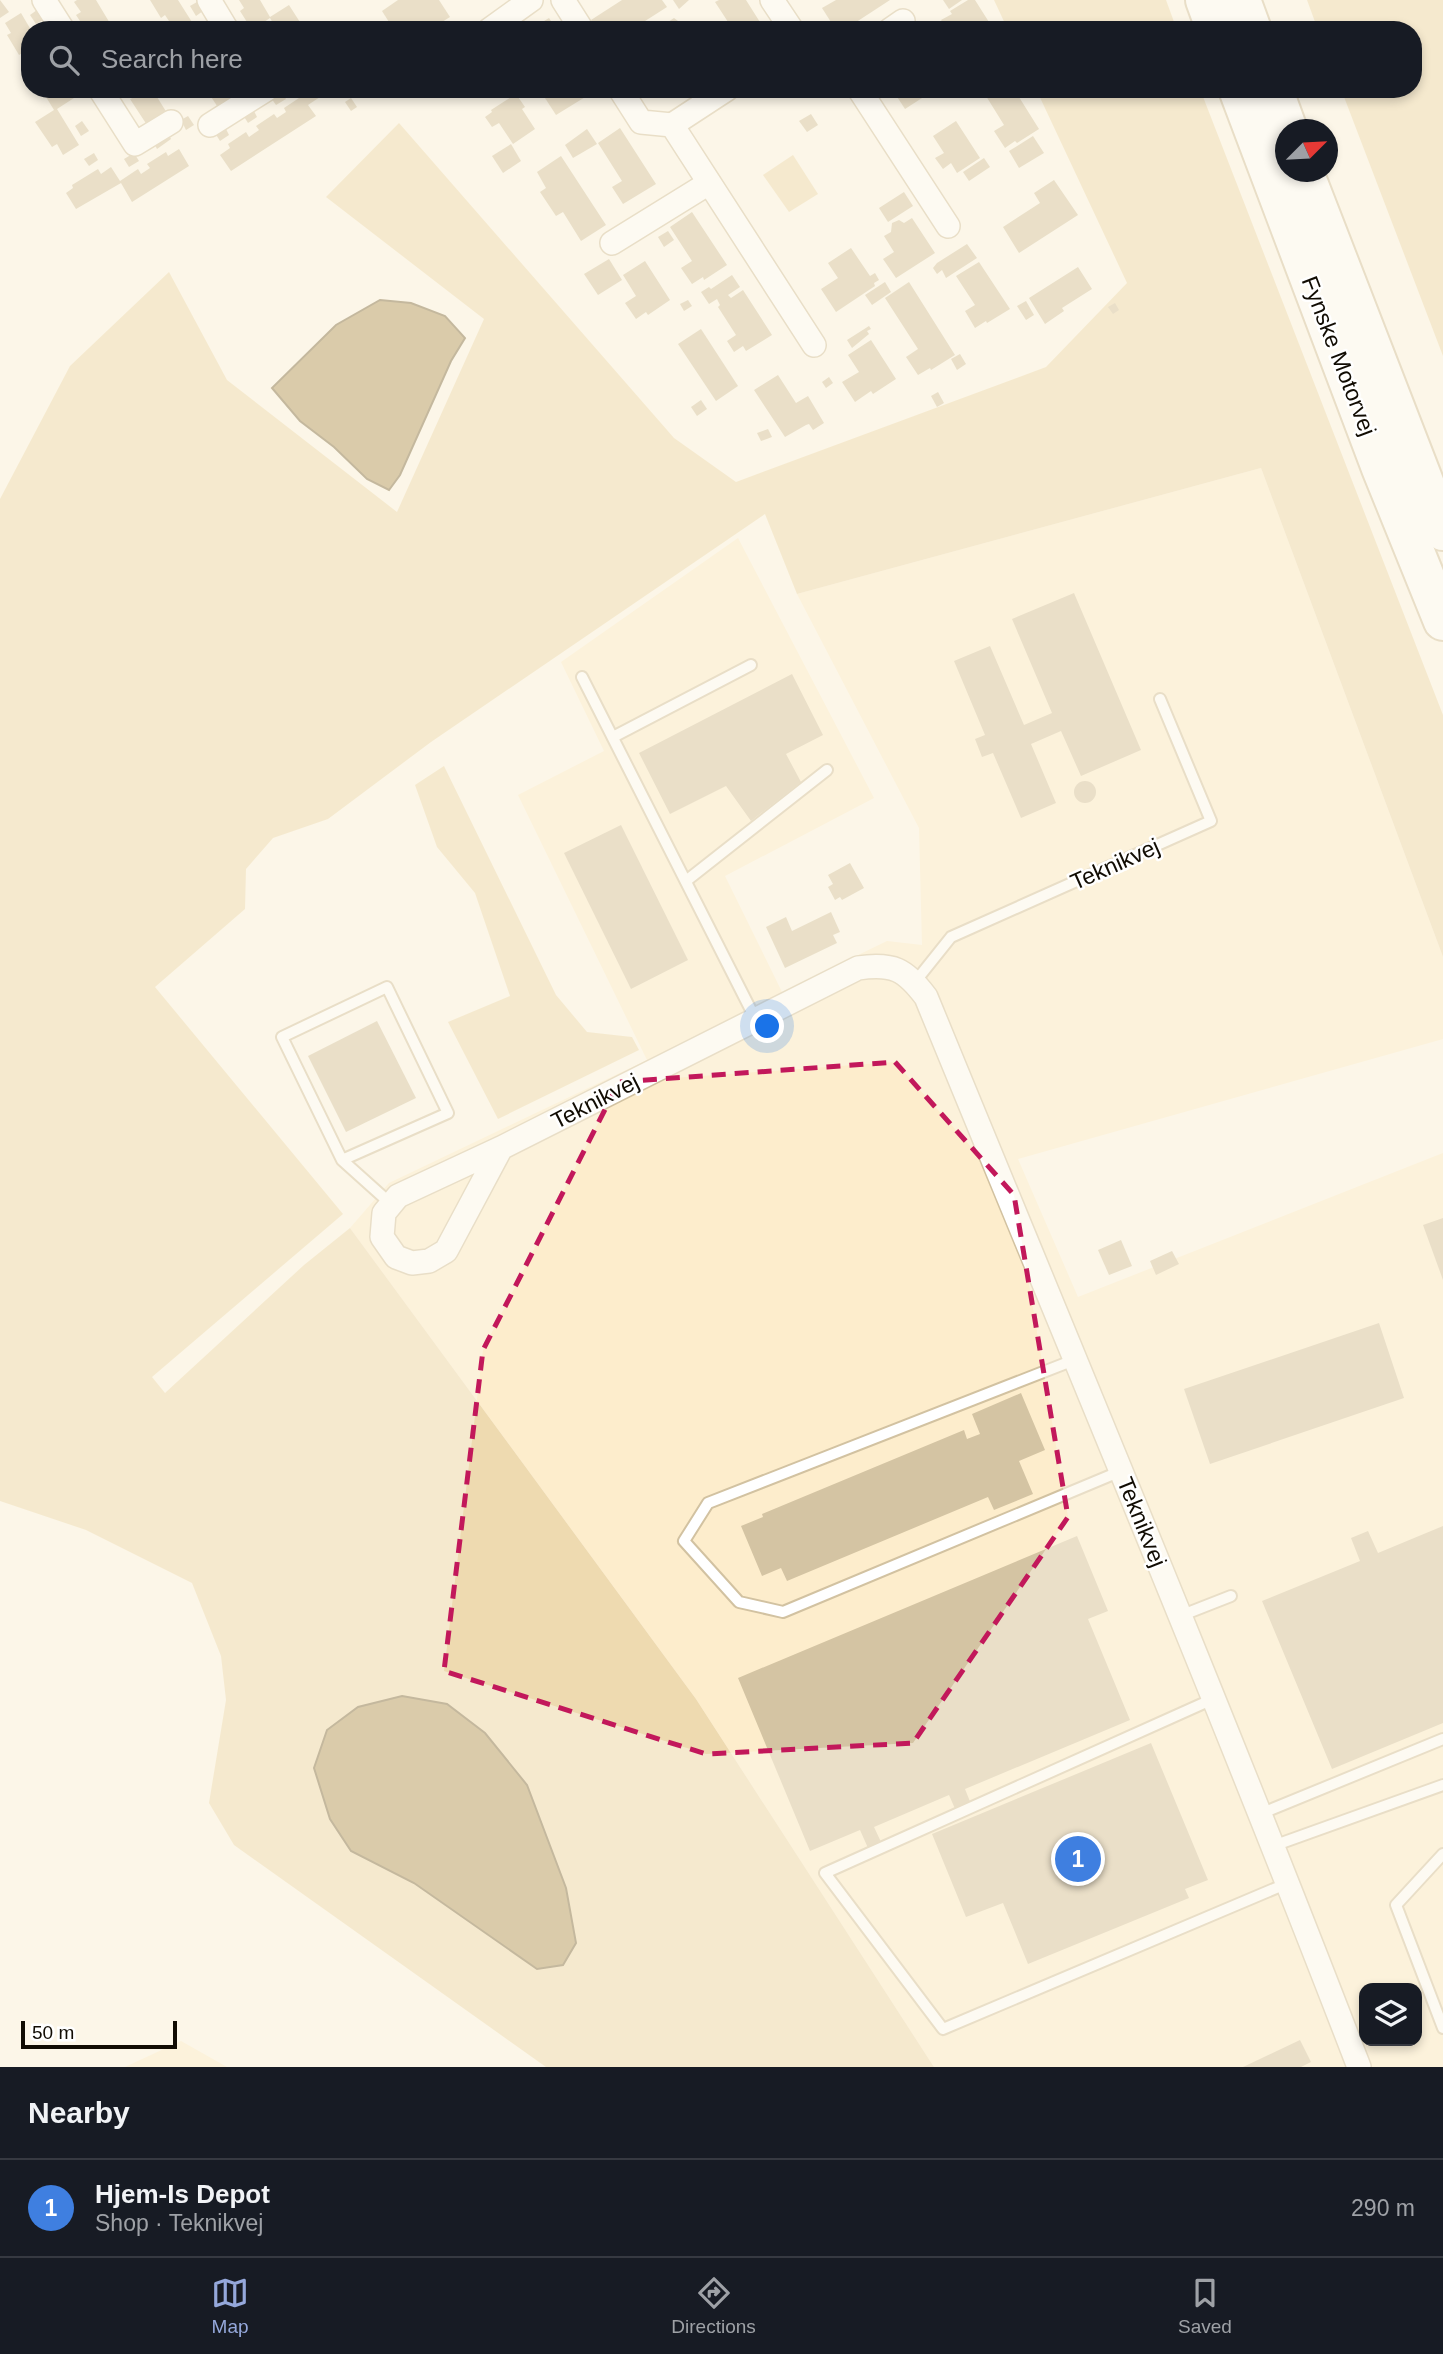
<!DOCTYPE html>
<meta charset="utf-8">
<style>
body{margin:0;font-family:Arial,sans-serif;background:#20242c;color:#f1f3f6}
.controls{position:absolute;right:21px;bottom:21px;display:grid;overflow:hidden;border-radius:14px;box-shadow:0 4px 10px #0003}
.controls button{width:63px;height:63px;display:grid;place-items:center;padding:0;border:0;border-bottom:2px solid #363941;background:#171b24;color:#f1f3f6;font:35px sans-serif}
.compass{position:absolute;left:1275px;top:119px;width:63px;height:63px;border-radius:50%;background:#171b24;box-shadow:0 4px 10px #0003;rotate:66deg}
.scale{position:absolute;left:21px;bottom:18px;width:156px;box-sizing:border-box;padding-left:7px;border:4px solid #110c03;border-top:0;font-size:19px;line-height:24px;white-space:nowrap;color:#110c03;-webkit-text-stroke:5px #fff;paint-order:stroke}
.you{position:absolute;left:768px;top:1027px;width:24px;height:24px;margin:-18px;border:5px solid #fff;border-radius:50%;background:#1a73e8;box-shadow:0 0 0 10px #1a73e833}
.badge{display:grid;place-items:center;width:46px;height:46px;border-radius:50%;background:#95a8db;color:#fff;font-size:23px;font-weight:700}
.pin{position:absolute;translate:-50% -50%;border:4px solid #fff;box-shadow:0 2px 7px #0006}
.list{margin:0;padding:0;list-style:none}
h2{display:flex;justify-content:space-between;align-items:center;height:91px;margin:0;padding:0 28px;font-size:30px}
h2 small{font-size:23px;font-weight:400;color:#9ea1a6}
.list li{display:grid;grid-template-columns:46px 1fr auto;gap:21px;align-items:center;box-sizing:border-box;height:98px;padding:0 28px;border-top:2px solid #363941}
.list b{display:block;font-size:26px;white-space:nowrap}
.list p{margin:0;font-size:23px;white-space:nowrap;color:#9ea1a6}
.list em{font-size:23px;font-style:normal;color:#9ea1a6}
.icon{flex:none;width:38px;height:38px;fill:none;stroke:currentColor;stroke-width:2;stroke-linecap:round;stroke-linejoin:round}
.map{position:relative;flex:none;width:1443px;height:2067px;overflow:hidden}
.search{position:absolute;background:#171b24;box-shadow:0 4px 10px #0003;left:21px;right:21px;top:21px;height:77px;display:flex;align-items:center;gap:18px;box-sizing:border-box;padding:0 24px;border-radius:28px;color:#9ea1a6;font-size:26px}
.sheet{height:189px;background:#171b24}
nav{display:flex;justify-content:space-around;align-items:center;box-sizing:border-box;height:98px;border-top:2px solid #363941;background:#171b24;font-size:19px;color:#9ea1a6}
nav a{display:grid;justify-items:center;gap:4px}
nav .on{color:#95a8db}
.map>svg:first-child{display:block}
</style>
<div class="map">
<svg width="1443" height="2067" viewBox="0 0 1443 2067">
<rect width="100%" height="100%" fill="#fcf6e8"/>
<!-- built -->
<g fill="#fdedcc" fill-rule="evenodd">
<path d="M1261,468L1443,957V1039L1018,1159L1078,1297L1443,1153V2067H934L696,1699L350,1228L389,1183L647,1060L518,795L604,751L561,662L738,538L874,798L725,876L782,992L887,941L922,945L919,828L797,594ZM1364,1988H1417V2041H1364Z"/>
<path d="M181,2041L227,2067H125Z"/>
</g>
<!-- green -->
<g fill="#eedab0">
<path d="M994,0H1166L1177,30H1008Z"/>
<path d="M1307,0H1443V356L1341,89H1413V30H1318Z"/>
<path d="M1036,89H1200L1443,715V957L1261,468L797,594L765,514L431,742L328,819L273,838L246,869L245,909L155,987L343,1214L152,1377L165,1393L304,1265L350,1228L696,1699L934,2067H546L234,1845L209,1803L226,1700L221,1656L192,1583L86,1530L0,1501V499L70,366L169,272L227,380L397,512L484,319L326,197L399,123L674,438L736,482L1046,367L1127,283Z"/>
<path d="M793,155L818,194L789,212L763,175Z"/>
<path d="M444,766L556,995L587,1032L632,1037L639,1050L498,1119L448,1022L510,996L475,893L437,847L415,785Z"/>
</g>
<!-- water -->
<g fill="#b29861" stroke="#826e45" stroke-width="2">
<path d="M380,300L411,303L445,316L465,338L451,361L400,475L389,490L367,479L334,447L300,421L272,388L336,325Z"/>
<path d="M402,1696L447,1704L485,1733L527,1785L566,1888L576,1943L563,1965L537,1969L414,1883L351,1851L330,1819L314,1768L327,1730L358,1707Z"/>
</g>
<!-- building -->
<g fill="#d4c4a3">
<path d="M0,0L9,12L0,18Z"/>
<path d="M77,0H96L114,30H86L76,15L81,12L74,2Z"/>
<path d="M150,0H178L197,30H168L167,27L171,24L165,15L161,18Z"/>
<path d="M239,0H260L270,17L289,5L305,30H277L270,18L252,30L240,11L244,8Z"/>
<path d="M398,0H439L450,17L429,30H394L382,11Z"/>
<path d="M622,0H662L667,7L631,30H597L591,20Z"/>
<path d="M673,0H689L679,9Z"/>
<path d="M719,0H746L765,30H723L730,25L715,2Z"/>
<path d="M836,0H890L844,30H836L822,8Z"/>
<path d="M943,0H962L949,9Z"/>
<path d="M968,0H975L994,30H948L941,20L952,14L950,11Z"/>
<path d="M197,2L203,11L196,16L190,6Z"/>
<path d="M37,10L43,20L36,24L30,15Z"/>
<path d="M21,13L31,30L30,72L25,64L30,61L24,52L19,55L7,35L11,33L5,23Z"/>
<path d="M549,18L557,30H539L536,26Z"/>
<path d="M674,18L678,21L684,30H667L671,26L668,22Z"/>
<path d="M47,89H69L74,98L57,109L79,145L63,155L57,144L52,147L35,122L54,110L43,92Z"/>
<path d="M130,89H152L167,113L147,125L130,99L135,97Z"/>
<path d="M206,89H235L240,96L219,109Z"/>
<path d="M297,89H332L308,105L316,116L231,171L220,155L230,148L228,144L246,132L249,137L259,130L256,126L274,114L277,118L286,112L284,108L302,96Z"/>
<path d="M556,89H594L595,91L556,115L545,98Z"/>
<path d="M892,89H936L905,109Z"/>
<path d="M997,89H1014L1039,129L1017,143L1015,141L1005,148L994,131L1004,125L986,96Z"/>
<path d="M281,91L286,99L276,105L271,98Z"/>
<path d="M516,94L525,107L522,109L535,129L513,144L499,123L492,127L485,117L492,112L491,110Z"/>
<path d="M351,98L357,107L351,111L345,102Z"/>
<path d="M253,109L257,117L248,123L243,115Z"/>
<path d="M811,114L818,125L807,132L799,121Z"/>
<path d="M188,116L194,125L186,130L181,120Z"/>
<path d="M82,121L89,131L81,136L75,126Z"/>
<path d="M956,121L980,158L957,173L951,163L943,169L935,158L944,153L933,136Z"/>
<path d="M225,127L229,135L220,141L215,133Z"/>
<path d="M620,128L656,184L623,204L612,187L622,181L598,143Z"/>
<path d="M587,129L597,144L573,158L565,145Z"/>
<path d="M168,133L171,139L157,149L153,141Z"/>
<path d="M1033,136L1044,153L1019,168L1009,151Z"/>
<path d="M511,144L521,161L503,173L492,156Z"/>
<path d="M179,149L189,166L132,202L121,183L76,209L66,193L73,188L72,185L98,169L101,174L111,167L120,181L138,169L141,174L150,168L147,164L166,152L168,156Z"/>
<path d="M94,153L98,160L89,166L84,159Z"/>
<path d="M134,153L139,161L129,167L124,159Z"/>
<path d="M561,156L606,225L581,241L563,212L556,216L540,192L546,188L537,172Z"/>
<path d="M984,158L990,167L969,181L963,172Z"/>
<path d="M1054,180L1078,215L1019,253L1003,227L1040,203L1034,193Z"/>
<path d="M904,192L913,206L888,222L879,208Z"/>
<path d="M692,212L727,265L704,280L703,277L692,284L681,268L692,261L670,227Z"/>
<path d="M912,218L935,253L896,278L883,259L894,252L884,236L891,232L892,223L899,220L904,223Z"/>
<path d="M668,231L674,240L664,247L658,237Z"/>
<path d="M967,244L977,258L946,278L942,270L937,274L933,268L937,263Z"/>
<path d="M851,248L870,276L875,273L879,280L874,283L875,286L836,312L821,289L838,278L828,263Z"/>
<path d="M609,259L622,280L598,295L584,274Z"/>
<path d="M645,261L670,300L648,315L646,312L636,319L625,303L636,296L623,275Z"/>
<path d="M979,262L1010,309L987,323L986,321L975,328L965,311L975,305L956,276Z"/>
<path d="M1078,267L1092,289L1062,308L1064,311L1045,324L1029,298Z"/>
<path d="M732,275L740,287L728,295L731,298L743,290L772,335L746,351L743,346L734,352L727,341L736,335L718,307L720,305L717,299L709,304L701,292L709,287L711,289Z"/>
<path d="M885,282L891,292L872,305L865,295Z"/>
<path d="M909,282L955,355L931,370L930,368L918,375L906,357L918,349L885,298Z"/>
<path d="M688,300L692,306L684,311L680,304Z"/>
<path d="M1026,301L1034,315L1026,320L1017,306Z"/>
<path d="M1115,303L1119,310L1113,314L1108,307Z"/>
<path d="M869,326L871,329L867,331L869,334L852,348L847,340Z"/>
<path d="M701,329L738,386L716,401L678,344Z"/>
<path d="M871,340L896,379L873,394L871,391L855,402L842,382L859,372L848,355Z"/>
<path d="M960,354L966,364L957,370L951,359Z"/>
<path d="M778,375L796,403L808,396L824,423L813,430L809,424L806,425L785,437L754,390Z"/>
<path d="M829,377L833,383L826,388L822,382Z"/>
<path d="M938,392L944,403L937,407L931,396Z"/>
<path d="M701,400L707,409L697,416L691,407Z"/>
<path d="M768,429L772,437L761,441L757,433Z"/>
<path d="M1074,593L1141,750L1081,776L1061,731L1031,744L1056,803L1021,818L993,753L982,757L975,739L985,735L954,661L990,646L1024,725L1052,713L1012,619Z"/>
<path d="M792,674L823,735L786,754L801,782L751,821L726,786L670,814L639,753Z"/>
<circle cx="1085" cy="792" r="11"/>
<path d="M621,825L688,960L631,989L564,853Z"/>
<path d="M850,863L864,888L842,900L840,897L835,900L828,887L833,884L828,875Z"/>
<path d="M831,912L840,932L833,935L837,943L785,968L766,927L786,917L792,931Z"/>
<path d="M377,1021L416,1098L346,1132L308,1056Z"/>
<path d="M1443,1218V1280L1423,1225Z"/>
<path d="M1121,1240L1132,1266L1109,1275L1098,1250Z"/>
<path d="M1172,1251L1179,1264L1156,1275L1150,1261Z"/>
<path d="M1379,1323L1404,1398L1210,1464L1184,1389Z"/>
<path d="M1021,1393L1045,1450L1019,1461L1033,1494L994,1510L988,1497L787,1581L781,1568L762,1576L741,1526L763,1517L762,1514L964,1430L967,1439L980,1434L972,1414Z"/>
<path d="M1443,1526V1723L1332,1769L1262,1601L1360,1561L1351,1538L1368,1531L1378,1553Z"/>
<path d="M1077,1536L1108,1611L1088,1619L1130,1720L965,1789L971,1804L956,1811L949,1795L874,1827L881,1842L868,1848L860,1830L810,1851L738,1678Z"/>
<path d="M1151,1743L1208,1880L1185,1889L1189,1898L1028,1964L1003,1903L966,1917L932,1834Z"/>
<path d="M1300,2040L1311,2062L1301,2067H1243Z"/>
</g>
<g fill="none" stroke-linecap="round" stroke-linejoin="round">
<!-- service casing -->
<g stroke="#d2c2a1" stroke-width="14">
<g id="service">
<path d="M582,677L756,1020"/>
<path d="M613,737L751,665"/>
<path d="M686,881L827,770"/>
<path d="M915,982L951,937L1211,821L1160,699"/>
<path d="M342,1160L448,1113L387,987L282,1037L342,1160L391,1204"/>
<path d="M1074,1360L708,1503L684,1541L739,1602L783,1612L1121,1471"/>
<path d="M1180,1616L1231,1596"/>
<path d="M1213,1699L825,1873L943,2029L1288,1883"/>
<path d="M1260,1814L1443,1739"/>
<path d="M1273,1846L1443,1785"/>
<path d="M1443,1854L1396,1905L1443,2028"/>
</g>
</g>
<!-- minor casing -->
<g stroke="#d2c2a1" stroke-width="26">
<g id="minor">
<path d="M44,0L63,30"/>
<path d="M209,0L227,30"/>
<path d="M563,0L582,30"/>
<path d="M772,0L792,30"/>
<path d="M489,30L531,0"/>
<path d="M890,30L903,21"/>
<path d="M100,89L135,144L171,122"/>
<path d="M620,89L641,122L672,125L814,345"/>
<path d="M859,89L948,226"/>
<path d="M210,125L267,89"/>
<path d="M672,125L727,89"/>
<path d="M612,243L709,183"/>
<path d="M501,1148L446,1251L429,1261L412,1263L396,1257L382,1237L384,1213L398,1196L501,1148L858,968C893,963 905,969 926,997C1072,1353 1221,1708 1359,2067"/>
</g>
</g>
<!-- motorway casing -->
<g stroke="#d2c2a1" stroke-width="42">
<g id="motorway">
<path d="M1205,0L1216,30"/>
<path d="M1241,0L1252,30"/>
<path d="M1238,89L1381,468L1443,621"/>
<path d="M1273,89L1288,130"/>
<path d="M1304,172L1443,531"/>
</g>
</g>
<!-- service -->
<use href="#service" stroke="#fff" stroke-width="10"/>
<!-- minor -->
<use href="#minor" stroke="#fff" stroke-width="23"/>
<!-- motorway -->
<use href="#motorway" stroke="#fff" stroke-width="38"/>
</g>
<!-- marked area -->
<path d="M0 0H1443V2067H0ZM895,1062L1014,1195L1068,1517L913,1743L706,1754L444,1671L483,1350L619,1082Z" fill="#fcf6e8" fill-opacity=".55" fill-rule="evenodd"/>
<path fill="none" stroke="#c2185b" stroke-width="5" stroke-dasharray="14 9" stroke-linejoin="round" d="M895,1062L1014,1195L1068,1517L913,1743L706,1754L444,1671L483,1350L619,1082Z"/>
<g text-anchor="middle" stroke-width="5" stroke-linejoin="round" paint-order="stroke">
<!-- street labels -->
<g font-size="23" fill="#110c03" stroke="#fff">
<text transform="translate(1339 356) rotate(69)" y="8">Fynske Motorvej</text>
<text transform="translate(1115 864) rotate(-24)" y="8">Teknikvej</text>
<text transform="translate(595 1101) rotate(-27)" y="8">Teknikvej</text>
<text transform="translate(1142 1522) rotate(68)" y="8">Teknikvej</text>
</g>
</g>
</svg>
<div class="controls">
<button><svg class="icon" aria-label="layers" viewBox="0 0 24 24"><path d="M12 4l9 5-9 5-9-5zM3 14l9 5 9-5"/></svg></button>
</div>
<svg class="compass" viewBox="-18 -18 36 36"><path d="M0-13l5 13h-10z" fill="#e53935"/><path d="M0 13l5-13h-10z" fill="#9ea1a6"/></svg>
<div class="scale">50 m</div>
<div class="you"></div>
<div class="pin badge" style="left:1078px;top:1859px;background:#3f7fe0">1</div>
<div class="search"><svg class="icon" aria-label="search" viewBox="0 0 24 24"><circle cx="10" cy="10" r="6"/><path d="M15 15l6 6"/></svg>Search here</div>
</div>
<section class="sheet">
<h2>Nearby<small></small></h2>
<ul class="list">
<li><span class="badge" style="background:#3f7fe0">1</span><div><b>Hjem-Is Depot</b><p>Shop · Teknikvej</p></div><em>290 m</em></li>
</ul>
</section>
<nav>
<a class="on"><svg class="icon" aria-label="map" viewBox="0 0 24 24"><path d="M3 6l6-2 6 2 6-2v14l-6 2-6-2-6 2zM9 4v14M15 6v14"/></svg>Map</a>
<a><svg class="icon" aria-label="directions" viewBox="0 0 24 24"><path d="M12 3l9 9-9 9-9-9zM9 14v-3h6M13 9l2 2-2 2"/></svg>Directions</a>
<a><svg class="icon" aria-label="saved" viewBox="0 0 24 24"><path d="M7 4h10v16l-5-4-5 4z"/></svg>Saved</a>
</nav>
